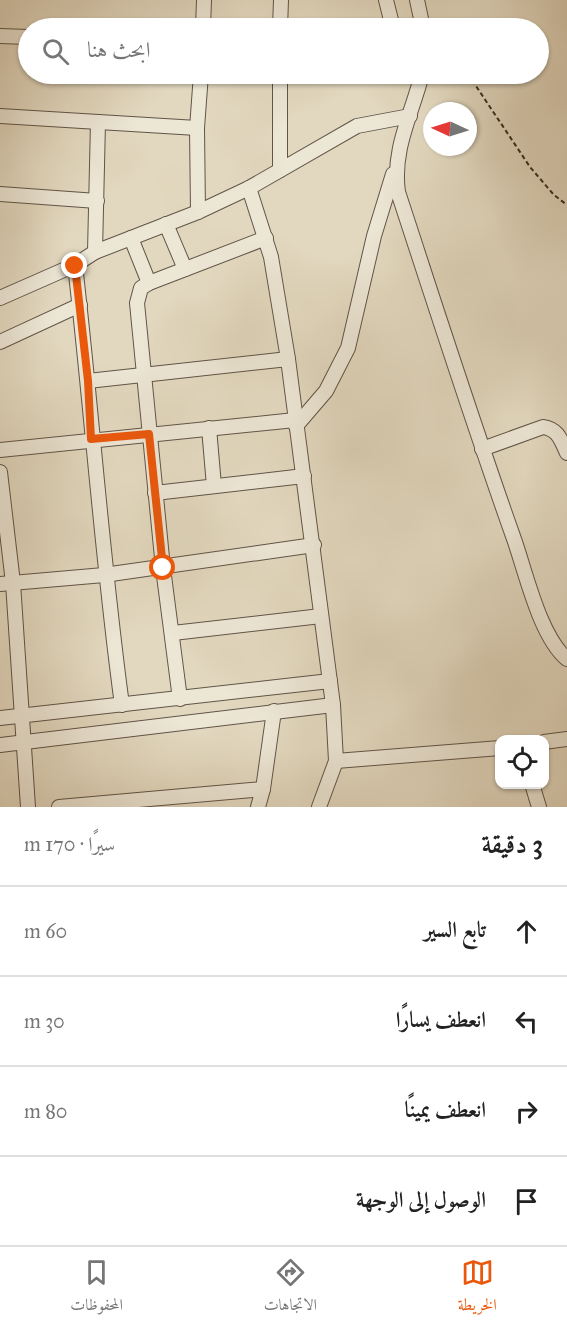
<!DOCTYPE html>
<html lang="ar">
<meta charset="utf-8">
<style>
body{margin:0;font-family:"IM FELL Great Primer",Amiri,serif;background:#f6f6f6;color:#222;direction:rtl}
.controls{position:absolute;right:18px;bottom:18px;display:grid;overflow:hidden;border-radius:12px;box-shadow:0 2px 4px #0004}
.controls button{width:54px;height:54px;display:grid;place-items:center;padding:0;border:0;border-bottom:2px solid #e0e0e0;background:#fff;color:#222;font:30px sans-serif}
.compass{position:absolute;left:423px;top:102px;width:54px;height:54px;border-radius:50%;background:#fff;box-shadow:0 2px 4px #0004;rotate:274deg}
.stop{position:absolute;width:18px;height:18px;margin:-14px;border:4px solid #ea580c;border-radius:50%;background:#fff}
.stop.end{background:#ea580c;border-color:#fff;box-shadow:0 2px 6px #0008}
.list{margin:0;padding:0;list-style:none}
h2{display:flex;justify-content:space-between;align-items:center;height:78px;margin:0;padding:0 24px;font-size:26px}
h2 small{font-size:20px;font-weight:400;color:#767676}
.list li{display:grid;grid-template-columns:39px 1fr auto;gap:18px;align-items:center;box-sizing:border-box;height:90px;padding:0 24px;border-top:2px solid #e0e0e0}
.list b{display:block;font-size:22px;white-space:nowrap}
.list em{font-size:20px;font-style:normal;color:#767676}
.icon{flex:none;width:33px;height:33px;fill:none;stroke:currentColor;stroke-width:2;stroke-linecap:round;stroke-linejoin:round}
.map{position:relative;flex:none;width:567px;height:807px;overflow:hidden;direction:ltr}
.search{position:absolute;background:#fff;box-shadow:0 2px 4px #0004;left:18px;right:18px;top:18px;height:66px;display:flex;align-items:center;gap:15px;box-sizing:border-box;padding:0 21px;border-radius:33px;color:#767676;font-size:22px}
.sheet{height:438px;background:#fff}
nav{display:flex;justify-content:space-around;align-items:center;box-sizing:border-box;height:84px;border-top:2px solid #e0e0e0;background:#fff;font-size:16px;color:#767676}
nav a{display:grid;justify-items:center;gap:3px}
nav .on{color:#ea580c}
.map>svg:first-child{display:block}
</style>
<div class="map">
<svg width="567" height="807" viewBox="0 0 567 807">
<rect width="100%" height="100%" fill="#e2d8bf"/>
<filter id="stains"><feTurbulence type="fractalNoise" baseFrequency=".00333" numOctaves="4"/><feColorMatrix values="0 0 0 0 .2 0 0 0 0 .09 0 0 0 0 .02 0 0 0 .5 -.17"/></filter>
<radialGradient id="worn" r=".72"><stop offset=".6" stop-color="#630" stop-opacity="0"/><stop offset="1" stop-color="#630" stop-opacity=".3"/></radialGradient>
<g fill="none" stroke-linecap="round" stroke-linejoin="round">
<!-- minor casing -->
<g stroke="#615447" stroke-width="16">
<g id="minor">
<path d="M386,0L393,28"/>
<path d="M417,0L423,28"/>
<path d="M203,28L204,0"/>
<path d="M280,28L281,0"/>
<path d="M0,36L28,37"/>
<path d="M280,74V170"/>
<path d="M422,74C412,114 392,149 398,192C436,308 473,424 514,539C526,573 540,637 567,659"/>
<path d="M0,116L197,128"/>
<path d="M249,188L271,257L288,359L333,705L336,761L319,807"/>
<path d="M0,194L97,201"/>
<path d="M198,212L197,128L201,74"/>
<path d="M166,224L185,269"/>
<path d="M131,238L149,283"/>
<path d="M95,252L98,122"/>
<path d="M75,265C92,412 102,559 122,705"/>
<path d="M0,298L75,265L95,252L198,212L249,188L357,126L410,116"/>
<path d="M0,342L80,305"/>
<path d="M88,381L288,359"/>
<path d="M296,426L326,391L348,348L374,236L393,174"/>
<path d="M209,428L214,486"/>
<path d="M482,449L543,427C558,429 561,440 567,453"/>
<path d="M0,450L295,420"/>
<path d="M0,472L13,583L28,807"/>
<path d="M155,493L304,476"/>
<path d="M0,584L104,575L314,545"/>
<path d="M173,633L321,616"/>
<path d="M180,699L163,568L137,303L141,288L149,283L266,238"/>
<path d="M0,718L330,681"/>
<path d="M544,742L567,739"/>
<path d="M0,745L333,705"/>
<path d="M336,761L500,748"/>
<path d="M532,784L539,807"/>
<path d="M59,807L263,789"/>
<path d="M258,807L263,789L274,711"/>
</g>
</g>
<!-- path -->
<path stroke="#36281f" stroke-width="2" stroke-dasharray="4.5 3" stroke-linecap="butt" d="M468,74L530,167L554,195L567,205"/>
<!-- minor -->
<use href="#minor" stroke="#ece6d5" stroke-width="14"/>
</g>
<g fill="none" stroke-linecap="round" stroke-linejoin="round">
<!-- route -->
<path stroke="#ea580c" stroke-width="8" d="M75,266L88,381L91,439L149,434L163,568"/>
</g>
<rect width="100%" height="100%" filter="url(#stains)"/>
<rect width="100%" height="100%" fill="url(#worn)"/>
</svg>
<div class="controls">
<button><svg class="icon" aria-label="locate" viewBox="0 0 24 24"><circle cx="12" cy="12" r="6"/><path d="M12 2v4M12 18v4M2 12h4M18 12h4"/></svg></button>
</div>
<svg class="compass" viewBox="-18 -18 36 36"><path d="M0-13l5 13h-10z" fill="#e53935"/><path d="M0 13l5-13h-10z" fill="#767676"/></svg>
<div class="stop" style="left:163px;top:568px"></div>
<div class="stop end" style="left:75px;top:266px"></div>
<div class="search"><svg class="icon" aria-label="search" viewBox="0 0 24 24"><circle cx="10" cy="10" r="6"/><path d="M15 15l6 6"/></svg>ابحث هنا</div>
</div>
<section class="sheet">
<h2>3 دقيقة<small>سيرًا · 170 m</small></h2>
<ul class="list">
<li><svg class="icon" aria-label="ahead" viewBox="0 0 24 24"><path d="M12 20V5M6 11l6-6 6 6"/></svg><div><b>تابع السير</b></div><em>60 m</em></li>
<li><svg class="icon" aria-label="left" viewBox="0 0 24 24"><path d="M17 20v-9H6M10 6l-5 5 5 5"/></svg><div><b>انعطف يسارًا</b></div><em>30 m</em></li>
<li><svg class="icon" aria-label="right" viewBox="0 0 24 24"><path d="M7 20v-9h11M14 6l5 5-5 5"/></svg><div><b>انعطف يمينًا</b></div><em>80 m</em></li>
<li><svg class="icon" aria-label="arrive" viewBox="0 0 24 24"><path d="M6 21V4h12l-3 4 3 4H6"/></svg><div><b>الوصول إلى الوجهة</b></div></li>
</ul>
</section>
<nav>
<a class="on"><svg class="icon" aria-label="map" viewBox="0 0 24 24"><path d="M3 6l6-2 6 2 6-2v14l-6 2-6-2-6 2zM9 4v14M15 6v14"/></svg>الخريطة</a>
<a><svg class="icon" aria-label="directions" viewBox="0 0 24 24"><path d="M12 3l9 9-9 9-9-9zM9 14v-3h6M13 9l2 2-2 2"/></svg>الاتجاهات</a>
<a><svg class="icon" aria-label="saved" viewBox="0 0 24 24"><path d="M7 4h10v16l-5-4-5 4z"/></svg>المحفوظات</a>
</nav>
